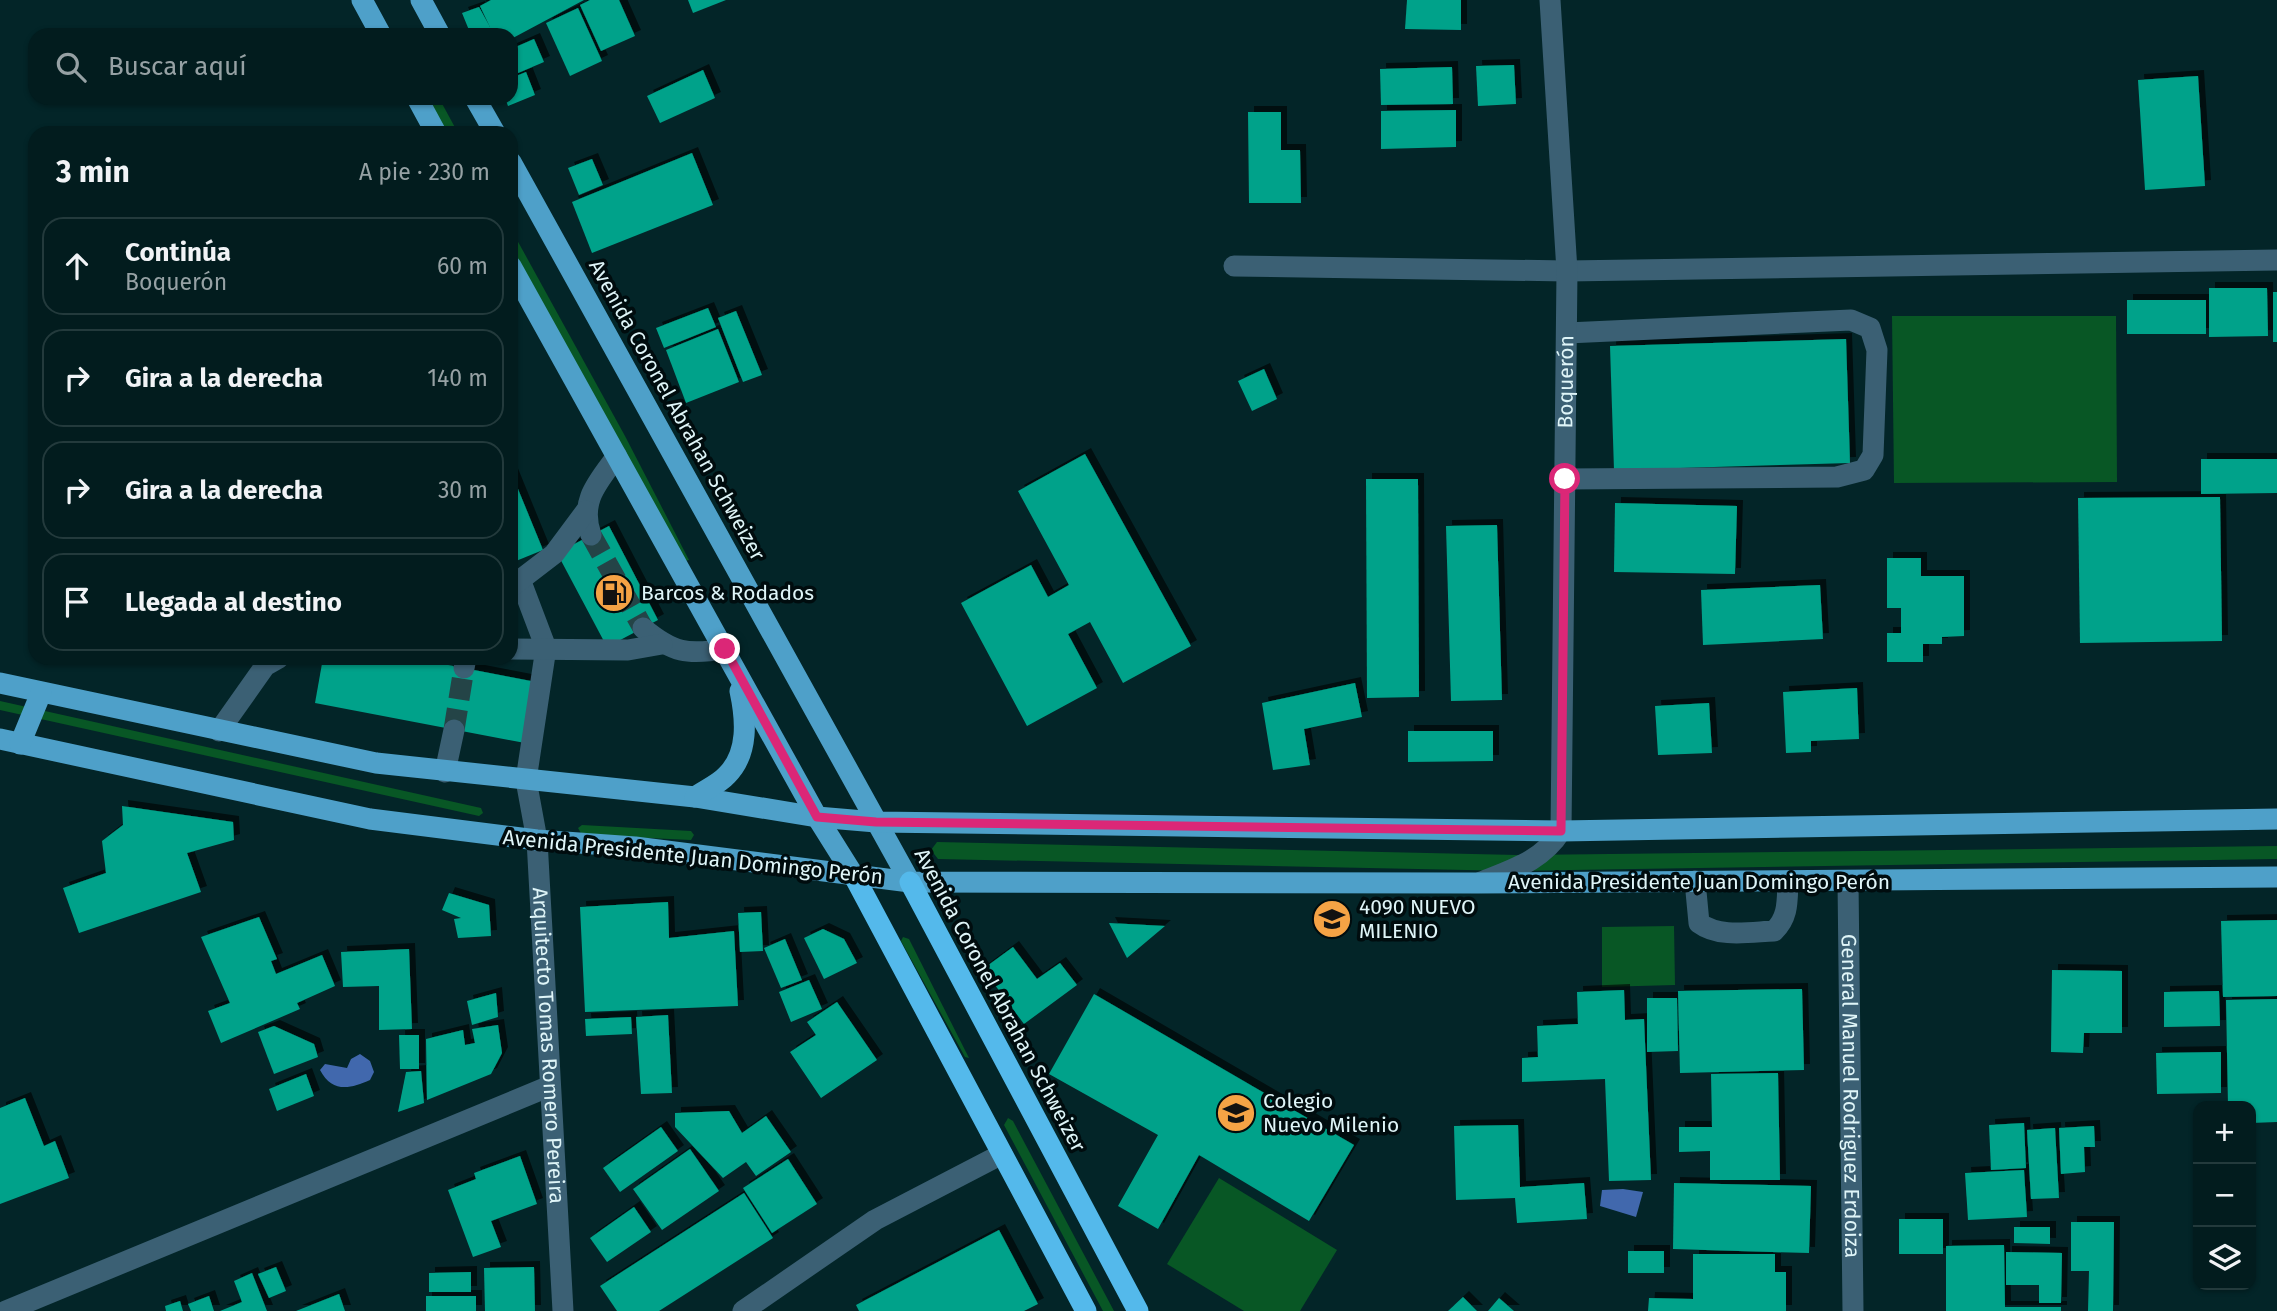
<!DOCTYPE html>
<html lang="es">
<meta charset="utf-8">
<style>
body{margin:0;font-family:"Fira Sans",sans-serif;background:#0c2527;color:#f1f3f6}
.controls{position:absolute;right:21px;bottom:21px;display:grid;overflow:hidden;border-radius:14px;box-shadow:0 2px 5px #0004}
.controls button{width:63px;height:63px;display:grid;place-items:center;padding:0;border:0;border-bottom:2px solid #233a3c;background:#021c1e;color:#f1f3f6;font:35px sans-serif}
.stop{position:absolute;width:21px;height:21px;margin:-16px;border:5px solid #db2777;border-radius:50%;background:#fff}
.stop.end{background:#db2777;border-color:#fff;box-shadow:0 2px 7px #0008}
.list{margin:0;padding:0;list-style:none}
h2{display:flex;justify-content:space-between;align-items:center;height:91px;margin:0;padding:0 28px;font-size:30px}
h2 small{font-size:23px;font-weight:400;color:#96a1a4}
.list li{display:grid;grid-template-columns:46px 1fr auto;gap:21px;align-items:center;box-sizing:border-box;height:98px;margin:0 14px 14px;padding:0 14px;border:2px solid #233a3c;border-radius:21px}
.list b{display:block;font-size:26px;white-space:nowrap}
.list p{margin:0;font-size:23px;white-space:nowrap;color:#96a1a4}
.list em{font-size:23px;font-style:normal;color:#96a1a4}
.icon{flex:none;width:38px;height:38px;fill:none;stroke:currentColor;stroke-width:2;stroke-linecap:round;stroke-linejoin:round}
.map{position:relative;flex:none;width:2277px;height:1311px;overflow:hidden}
.search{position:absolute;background:#021c1e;box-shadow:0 2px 5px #0004;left:28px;top:28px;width:490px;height:77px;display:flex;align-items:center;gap:18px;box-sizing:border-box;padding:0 24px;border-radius:21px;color:#96a1a4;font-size:26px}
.panel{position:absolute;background:#021c1e;box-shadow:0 2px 5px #0004;left:28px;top:126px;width:490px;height:539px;border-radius:21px}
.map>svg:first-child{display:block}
</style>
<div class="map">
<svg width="2277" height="1311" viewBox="0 0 2277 1311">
<defs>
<filter id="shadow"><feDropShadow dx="6" dy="-6" stdDeviation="0" flood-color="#0009"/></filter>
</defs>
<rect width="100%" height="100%" fill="#032528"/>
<!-- green -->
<g fill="#085725">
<path d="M425,98H439L458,133H444Z"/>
<path d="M511,229L625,436L689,560L685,561L511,253Z"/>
<path d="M1892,316H2116L2117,482L1894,483Z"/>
<path d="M0,701L481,808L483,813L479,816L0,710Z"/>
<path d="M582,825L691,831L694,835L691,840L582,835L578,828Z"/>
<path d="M937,842L1518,855L2277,846V859L1515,871L938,859L931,850Z"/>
<path d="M1674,926L1675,985L1602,987V927Z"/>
<path d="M903,937L909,939L969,1058L965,1057L901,941Z"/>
<path d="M1008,1118L1013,1121L1114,1311H1103L1004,1125Z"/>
<path d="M1219,1178L1337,1250L1300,1311H1244L1167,1264Z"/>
</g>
<!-- water -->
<g fill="#4168ad">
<path d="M360,1054L370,1061L374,1072L370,1080C350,1089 332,1093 320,1070L325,1064L347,1068L351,1059Z"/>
<path d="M1623,1189L1643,1192L1636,1217L1600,1206L1602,1190Z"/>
</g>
<!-- building -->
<g fill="#00a28a" filter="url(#shadow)">
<path d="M491,0H584L511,39V35H471L462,13L479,7L490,27L480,6Z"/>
<path d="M590,0H619L635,36L601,51L580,5Z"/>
<path d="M688,0H726L693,13Z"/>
<path d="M1407,0H1461V30L1405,29Z"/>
<path d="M578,8L602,61L570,76L546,23Z"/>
<path d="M534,39L544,62L511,76V49Z"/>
<path d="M1514,65L1516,104L1478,106L1476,66Z"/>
<path d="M1452,67L1453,104L1381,105L1380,69Z"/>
<path d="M703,70L715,98L660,123L647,96Z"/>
<path d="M526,72L535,95L508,106L505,98H511V78Z"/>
<path d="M2198,76L2205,186L2145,190L2138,80Z"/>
<path d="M1456,110V147L1381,149V111Z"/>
<path d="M1248,112H1281V150H1300L1301,203H1249Z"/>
<path d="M692,153L713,205L592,253L572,202Z"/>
<path d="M592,159L603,185L579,195L568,168Z"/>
<path d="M2209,288H2267L2268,336L2209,337Z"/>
<rect x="2273" y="292" width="4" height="50"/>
<rect x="2127" y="300" width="79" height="34"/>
<path d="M708,308L716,327L664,348L656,328Z"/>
<path d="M736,311L762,375L743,382L718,318Z"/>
<path d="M718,329L739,382L686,403L666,350Z"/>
<path d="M1846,339L1850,463L1614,470L1610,346Z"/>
<path d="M1264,369L1277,399L1252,411L1238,381Z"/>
<path d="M1085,454L1191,646L1123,683L1090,622L1068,634L1097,688L1027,726L961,603L1031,565L1048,597L1069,585L1018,491Z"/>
<path d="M2201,459H2277V493L2201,494Z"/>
<path d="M511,472L543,550L511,563Z"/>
<path d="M1366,479H1418L1419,697L1367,698Z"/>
<path d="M2220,497L2222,641L2080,643L2078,498Z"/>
<path d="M1615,503L1737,506L1735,574L1614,572Z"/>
<path d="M1497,525L1502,700L1451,701L1446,526Z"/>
<path d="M609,526L658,620L607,647L557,553Z"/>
<path d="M1887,558H1921V576H1964V636L1942,637V644H1923V662H1887V633H1901V608H1887Z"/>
<path d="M1820,585L1823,639L1703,645L1701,590Z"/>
<path d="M323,658H412L536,682L525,743L315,703Z"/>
<path d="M1355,683L1362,717L1304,729L1310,765L1273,770L1262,703Z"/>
<path d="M1857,688L1859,739L1811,741V752L1786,753L1783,692Z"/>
<path d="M1709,703L1712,753L1658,755L1655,706Z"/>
<path d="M1408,731H1493V761L1408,762Z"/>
<path d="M122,806L233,822L234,840L187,853L201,892L79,933L63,888L106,873L102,841L123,825Z"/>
<path d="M449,893L489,905L491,936L458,938L454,919L461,918L442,910Z"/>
<path d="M668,902L669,938L734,931L738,1006L585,1012L580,907Z"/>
<path d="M761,912L763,951L740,952L738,913Z"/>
<path d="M259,917L277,959L271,961L276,974L322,955L335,986L297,1003L300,1009L221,1043L208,1011L230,1003L201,937Z"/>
<path d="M2277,920V996L2223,997L2221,921Z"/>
<path d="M1109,923L1165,926L1127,958Z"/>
<path d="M823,929L844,939L857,963L824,979L804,938Z"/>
<path d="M785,939L802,980L781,988L764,948Z"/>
<path d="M1013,947L1037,979L1060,963L1077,985L1024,1024L983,969Z"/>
<path d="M409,949L412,1029L379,1030V986L343,987L341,952Z"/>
<path d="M2052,970L2122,971V1033H2084L2083,1053L2051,1052Z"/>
<path d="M809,980L822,1009L791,1022L779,992Z"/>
<path d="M1802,989L1804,1070L1680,1073L1678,991Z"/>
<path d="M1624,990L1625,1020L1644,1019L1651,1180L1609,1181L1605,1079L1522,1082V1058L1538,1057L1537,1026L1578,1024L1577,992Z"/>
<path d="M2219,991L2220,1026L2164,1027V992Z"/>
<path d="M496,993L498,1017L472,1025L467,1001Z"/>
<path d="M1094,994L1354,1145L1309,1221L1199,1155L1158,1229L1118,1206L1158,1135L1049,1074Z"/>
<path d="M1647,998H1677L1678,1051L1647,1052Z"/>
<path d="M2277,999V1122L2251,1123V1106H2228L2226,1000Z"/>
<path d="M837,1002L877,1060L821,1098L790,1052L816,1035L807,1022Z"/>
<path d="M668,1015L672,1093L641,1094L636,1017Z"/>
<path d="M631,1017L632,1034L586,1036L585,1019Z"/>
<path d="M498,1025L502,1053L491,1074L427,1100L426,1039L463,1030L465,1045L475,1043L472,1029Z"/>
<path d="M274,1026L314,1044L318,1057L274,1074L258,1032Z"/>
<path d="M399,1035H419V1069H400Z"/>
<path d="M2221,1052V1093L2157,1094L2156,1053Z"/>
<path d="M421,1071L424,1103L398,1112L406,1072Z"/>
<path d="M1778,1073L1780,1180H1710V1151L1679,1152V1127H1712L1711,1074Z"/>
<path d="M306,1074L314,1096L277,1111L269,1089Z"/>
<path d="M25,1098L44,1146L55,1141L69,1178L0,1204V1108Z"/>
<path d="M729,1111L742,1133L766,1116L791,1152L756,1176L746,1162L723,1178L675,1127V1113Z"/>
<path d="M2024,1123L2026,1168L1991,1170L1989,1125Z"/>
<path d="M1518,1125L1520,1187L1584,1183L1587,1219L1517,1223L1515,1198L1456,1200L1454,1126Z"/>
<path d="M2094,1126L2095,1147H2084L2085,1172L2061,1174L2059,1128Z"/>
<path d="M661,1127L678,1151L620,1192L603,1168Z"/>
<path d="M2055,1128L2059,1198L2031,1199L2027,1130Z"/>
<path d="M690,1149L719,1191L662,1230L633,1189Z"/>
<path d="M520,1156L537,1204L491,1221L501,1247L473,1257L448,1190L476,1179L474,1173Z"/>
<path d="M788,1159L817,1204L772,1233L743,1188Z"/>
<path d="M2024,1170L2027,1217L1968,1220L1965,1173Z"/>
<path d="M1674,1183L1811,1186L1809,1253L1673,1249Z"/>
<path d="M744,1193L773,1238L659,1311H617L600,1286Z"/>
<path d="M634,1207L651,1232L607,1262L590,1238Z"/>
<rect x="1899" y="1219" width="44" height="35"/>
<path d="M2071,1222H2114L2113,1311H2088L2089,1271H2071Z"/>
<path d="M2014,1227H2050V1244L2014,1243Z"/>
<path d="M999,1230L1038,1304L1024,1311H859L856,1305Z"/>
<path d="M2004,1245L2005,1307H2061V1311H1946V1246Z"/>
<rect x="1628" y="1251" width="36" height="22"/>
<path d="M2006,1252L2062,1253L2061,1303H2039V1285H2006Z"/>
<path d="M1693,1254H1775V1272H1786V1311H1648L1649,1298L1693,1299Z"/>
<path d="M276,1267L286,1291L269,1298L258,1274Z"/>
<path d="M534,1267L535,1311H485L484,1268Z"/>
<path d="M471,1272V1292H429V1273Z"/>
<path d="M252,1273L267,1311H220L242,1302L234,1281Z"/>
<path d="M339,1294L345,1311H296Z"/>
<path d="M209,1296L214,1311H191L188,1304Z"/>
<rect x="426" y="1296" width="50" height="15"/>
<path d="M1463,1297L1477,1311H1448Z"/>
<path d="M1499,1298L1514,1311H1488Z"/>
<path d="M180,1301L183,1311H166L165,1306Z"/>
</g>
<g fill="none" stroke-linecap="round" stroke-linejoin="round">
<!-- minor-tunnel -->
<g stroke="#244447" stroke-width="21" stroke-dasharray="21 10" stroke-linecap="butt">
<path d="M591,535L643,628"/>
<path d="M454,730L464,668"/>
</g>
<!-- minor -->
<g stroke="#3b6074" stroke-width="21">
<path d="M1234,266L1567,271L2277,260"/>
<path d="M1565,479L1837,477L1864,470L1873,455L1877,350L1870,328L1851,320L1567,333"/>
<path d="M591,535C579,501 598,482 617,456"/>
<path id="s1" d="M521,582L546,648L526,780L537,840L563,1311"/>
<path d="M511,587L554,554L586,511"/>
<path d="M643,628C673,653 687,655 725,649"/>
<path d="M511,649L628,650L662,644"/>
<path d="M464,668L466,658"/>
<path d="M219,731L265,666L279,658"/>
<path d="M445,772L454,730"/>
<path d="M1695,881L1699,923C1719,938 1750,932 1774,931C1789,917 1787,900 1788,881"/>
<path id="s2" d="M1848,881L1853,1311"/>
<path id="s3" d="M1481,882C1513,869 1542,861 1561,831L1567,271L1550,0"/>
<path d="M6,1311L550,1086"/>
<path d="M743,1311L875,1220L1002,1154"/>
</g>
<!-- major -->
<g stroke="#4ea0c9" stroke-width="21">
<path d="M362,0L381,35"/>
<path d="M421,0L440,35"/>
<path d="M417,98L436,133"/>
<path d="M475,98L495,133"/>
<path d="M511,162L910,882"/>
<path d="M511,266L817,817L854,876"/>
<path d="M0,683L376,763L695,797L817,817L876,822L1561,831L2277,819"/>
<path d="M0,739L370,819L537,840L635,847L910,882L1478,883L2277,877"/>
<path d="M20,744L41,693"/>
<path d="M695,797C705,790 719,784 727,775C749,753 746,719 740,691"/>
</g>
<!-- highway -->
<g stroke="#54b9eb" stroke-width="21">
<path d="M854,876L1086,1311"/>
<path d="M910,882L1138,1311"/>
</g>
</g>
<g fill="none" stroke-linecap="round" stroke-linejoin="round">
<!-- route -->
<path stroke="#db2777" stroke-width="9" d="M725,649L817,817L876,822L1561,831L1565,479"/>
</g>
<!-- icons -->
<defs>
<g id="fuel-disc" transform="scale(2.0125)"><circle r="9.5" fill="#f5a345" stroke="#000c0e"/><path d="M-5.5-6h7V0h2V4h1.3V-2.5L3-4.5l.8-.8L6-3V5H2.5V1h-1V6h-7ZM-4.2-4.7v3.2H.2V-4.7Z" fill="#111"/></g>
<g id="school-disc" transform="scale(2.0125)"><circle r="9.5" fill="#f5a345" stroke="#000c0e"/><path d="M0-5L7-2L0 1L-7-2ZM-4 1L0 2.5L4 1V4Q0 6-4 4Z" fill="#111"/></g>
</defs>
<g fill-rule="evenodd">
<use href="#fuel-disc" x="614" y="593"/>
<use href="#school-disc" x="1332" y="919"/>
<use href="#school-disc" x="1236" y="1113"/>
</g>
<g text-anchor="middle" stroke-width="7" stroke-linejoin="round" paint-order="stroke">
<!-- street labels -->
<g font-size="21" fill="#dff5f8" stroke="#000c0e">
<text dy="7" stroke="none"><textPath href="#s3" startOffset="546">Boquerón</textPath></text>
<text transform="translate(677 410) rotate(61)" y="7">Avenida Coronel Abrahan Schweizer</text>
<text transform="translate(693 857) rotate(6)" y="7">Avenida Presidente Juan Domingo Perón</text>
<text x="1699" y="889">Avenida Presidente Juan Domingo Perón</text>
<text transform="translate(1000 1000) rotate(62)" y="7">Avenida Coronel Abrahan Schweizer</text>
<text dy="7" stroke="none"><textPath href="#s1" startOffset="471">Arquitecto Tomas Romero Pereira</textPath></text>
<text dy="7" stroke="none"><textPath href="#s2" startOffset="215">General Manuel Rodriguez Erdoiza</textPath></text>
</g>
<!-- poi labels -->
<g font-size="21" fill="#dff5f8" stroke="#000c0e" text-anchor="start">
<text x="641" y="600">Barcos &amp; Rodados</text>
<text x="1359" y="914">4090 NUEVO<tspan x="1359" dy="24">MILENIO</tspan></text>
<text x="1263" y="1108">Colegio<tspan x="1263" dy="24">Nuevo Milenio</tspan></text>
</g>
</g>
</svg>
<div class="controls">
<button>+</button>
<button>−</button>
<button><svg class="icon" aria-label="layers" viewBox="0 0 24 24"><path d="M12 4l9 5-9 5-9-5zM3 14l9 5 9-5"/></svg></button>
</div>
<div class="stop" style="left:1565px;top:479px"></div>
<div class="stop end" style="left:725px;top:649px"></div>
<div class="search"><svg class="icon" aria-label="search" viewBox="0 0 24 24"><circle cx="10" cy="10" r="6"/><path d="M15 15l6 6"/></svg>Buscar aquí</div>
<section class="panel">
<h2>3 min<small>A pie · 230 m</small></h2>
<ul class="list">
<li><svg class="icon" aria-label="ahead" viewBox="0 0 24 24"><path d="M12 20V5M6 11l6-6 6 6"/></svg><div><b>Continúa</b><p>Boquerón</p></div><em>60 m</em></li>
<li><svg class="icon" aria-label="right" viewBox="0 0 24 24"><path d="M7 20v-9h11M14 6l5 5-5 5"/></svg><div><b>Gira a la derecha</b></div><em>140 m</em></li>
<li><svg class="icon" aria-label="right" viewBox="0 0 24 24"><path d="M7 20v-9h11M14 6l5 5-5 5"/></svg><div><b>Gira a la derecha</b></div><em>30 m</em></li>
<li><svg class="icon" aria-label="arrive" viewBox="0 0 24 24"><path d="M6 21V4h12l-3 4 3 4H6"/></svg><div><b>Llegada al destino</b></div></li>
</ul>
</section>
</div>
